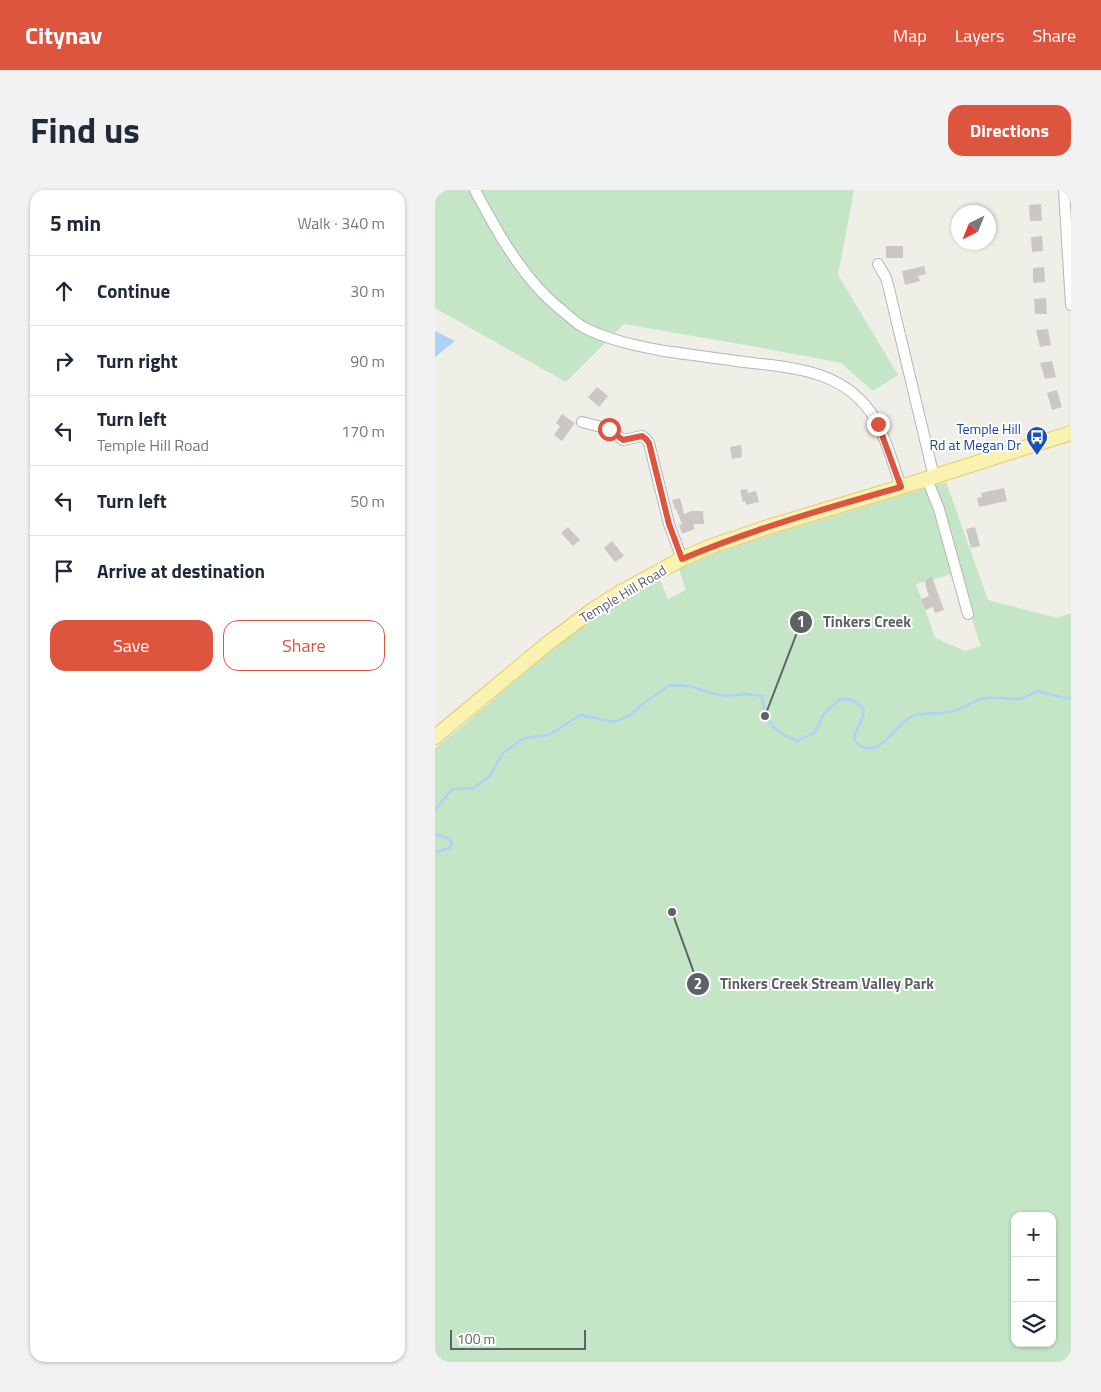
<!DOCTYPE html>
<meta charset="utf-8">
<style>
body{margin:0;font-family:"Titillium Web",sans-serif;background:#f2f2f3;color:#1f2937}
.controls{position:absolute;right:15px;bottom:15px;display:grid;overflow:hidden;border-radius:10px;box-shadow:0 1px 4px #0004}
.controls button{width:45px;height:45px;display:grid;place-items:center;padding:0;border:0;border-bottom:1px solid #e0e1e3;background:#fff;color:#1f2937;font:25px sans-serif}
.compass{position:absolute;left:516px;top:15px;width:45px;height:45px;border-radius:50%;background:#fff;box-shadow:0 1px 4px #0004;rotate:223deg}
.scale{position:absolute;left:15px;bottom:12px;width:136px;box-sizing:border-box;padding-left:5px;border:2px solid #5e6166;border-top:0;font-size:14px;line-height:18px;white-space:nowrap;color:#5e6166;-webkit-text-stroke:4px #fff;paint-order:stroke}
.stop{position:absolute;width:15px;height:15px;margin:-11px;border:4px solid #dd543f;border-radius:50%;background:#fff}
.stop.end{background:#dd543f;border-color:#fff;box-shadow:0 1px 5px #0008}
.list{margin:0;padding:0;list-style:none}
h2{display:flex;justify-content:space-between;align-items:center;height:65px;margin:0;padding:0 20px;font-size:21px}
h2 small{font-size:16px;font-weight:400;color:#747a83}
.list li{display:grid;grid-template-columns:32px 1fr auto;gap:15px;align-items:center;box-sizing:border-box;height:70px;padding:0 20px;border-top:1px solid #e0e1e3}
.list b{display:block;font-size:19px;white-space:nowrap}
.list p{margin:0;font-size:16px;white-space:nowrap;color:#747a83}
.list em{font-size:16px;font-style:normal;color:#747a83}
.actions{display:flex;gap:10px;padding:15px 20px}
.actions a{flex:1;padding:11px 0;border:1px solid #dd543f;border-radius:15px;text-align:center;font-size:18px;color:#dd543f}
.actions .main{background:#dd543f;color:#fff}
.icon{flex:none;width:28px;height:28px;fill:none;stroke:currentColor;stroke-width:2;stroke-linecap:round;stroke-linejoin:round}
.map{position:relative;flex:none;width:636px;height:1172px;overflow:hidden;border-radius:15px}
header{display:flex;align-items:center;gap:30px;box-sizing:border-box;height:70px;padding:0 25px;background:#dd543f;color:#fff}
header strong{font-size:24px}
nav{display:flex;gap:28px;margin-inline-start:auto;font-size:18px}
.intro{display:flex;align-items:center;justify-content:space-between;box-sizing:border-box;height:120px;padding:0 30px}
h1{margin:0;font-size:35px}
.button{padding:12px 22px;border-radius:15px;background:#dd543f;color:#fff;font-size:18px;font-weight:700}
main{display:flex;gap:30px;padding:0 30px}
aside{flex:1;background:#fff;border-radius:15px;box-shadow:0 1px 4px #0004}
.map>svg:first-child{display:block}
</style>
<header>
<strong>Citynav</strong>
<nav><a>Map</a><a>Layers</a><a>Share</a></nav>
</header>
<div class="intro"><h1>Find us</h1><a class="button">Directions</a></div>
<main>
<aside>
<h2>5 min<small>Walk · 340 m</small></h2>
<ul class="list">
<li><svg class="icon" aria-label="ahead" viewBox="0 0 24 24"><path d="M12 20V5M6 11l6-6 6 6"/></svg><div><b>Continue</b></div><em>30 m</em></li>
<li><svg class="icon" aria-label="right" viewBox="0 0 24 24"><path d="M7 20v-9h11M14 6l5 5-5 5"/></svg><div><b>Turn right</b></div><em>90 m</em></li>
<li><svg class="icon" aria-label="left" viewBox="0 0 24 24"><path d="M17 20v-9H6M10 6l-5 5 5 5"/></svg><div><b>Turn left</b><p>Temple Hill Road</p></div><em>170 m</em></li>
<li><svg class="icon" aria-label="left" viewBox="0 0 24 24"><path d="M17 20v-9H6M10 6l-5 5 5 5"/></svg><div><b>Turn left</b></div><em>50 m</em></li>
<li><svg class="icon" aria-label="arrive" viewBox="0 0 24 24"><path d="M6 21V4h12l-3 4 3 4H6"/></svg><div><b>Arrive at destination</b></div></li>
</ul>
<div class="actions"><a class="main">Save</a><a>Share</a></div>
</aside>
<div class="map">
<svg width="636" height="1172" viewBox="0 0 636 1172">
<rect width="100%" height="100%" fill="#efeee7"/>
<!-- green -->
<g fill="#c5e5c7" fill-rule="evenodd">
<path d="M0,0H419L403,85L463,185L438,201L406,173L328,158L189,134L131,192L0,118Z"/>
<path d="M511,292L553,410L623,428L636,423V1172H0V558L24,539L127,451L176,415L224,387L233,409L251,400L244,379L276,365L309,353ZM521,383L546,456L530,461L500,448L481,394ZM580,1026H617V1153H580Z"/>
</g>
<!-- water -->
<path fill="#add3f9" d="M0,141L20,151L0,167Z"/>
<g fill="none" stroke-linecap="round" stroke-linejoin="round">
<!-- stream -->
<g stroke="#add3f9" stroke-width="2.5">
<path d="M0,620L17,599L38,598L54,587L68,563L89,548L114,545L145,525L179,532L194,526L209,513L235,495L255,496L276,503L290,506L311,504L327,506C330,532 339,543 363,551L380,542L389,524L405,509L418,510L429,520C428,522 428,525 428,527C425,536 414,547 424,555C445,570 462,531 480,525C494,522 509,525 522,520C531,517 538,511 546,509C560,505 579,511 588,508C593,506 598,503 602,501L633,509L636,507"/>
<path d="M0,644L11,647L17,652L15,658L0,662"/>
</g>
</g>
<!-- building -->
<g fill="#cbc8c4">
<path d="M606,14L607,31H595L594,15Z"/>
<path d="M607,46L608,61L597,62L596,47Z"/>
<rect x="451" y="56" width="17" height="12"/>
<path d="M489,76L491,84L483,86L485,91L470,95L467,81Z"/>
<path d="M609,77L610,92L598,93V78Z"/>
<path d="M611,108L612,124H600L599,109Z"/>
<path d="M613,139L616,155L605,157L601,140Z"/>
<path d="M617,171L621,187L610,189L605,173Z"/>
<path d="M162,197L173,206L164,217L153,207Z"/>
<path d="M622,200L627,217L617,220L612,203Z"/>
<path d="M127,224L140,233L127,251L119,245L125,236L121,233Z"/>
<path d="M306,255L307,267L297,269L295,257Z"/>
<path d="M569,298L572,311L544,317L542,308L547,307L546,303Z"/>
<path d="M312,299L313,303L321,301L324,312L311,315L310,311L308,312L305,300Z"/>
<path d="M245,308L249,324L257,321H268L269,334H258L260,339L247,344L244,335L247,334L241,319H240L237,310Z"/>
<path d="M133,337L145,350L138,356L126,343Z"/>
<path d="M540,337L545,356L536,358L531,339Z"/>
<path d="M177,351L189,366L180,372L169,358Z"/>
<path d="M497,387L509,420L500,423L498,417L490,420L486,409L494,406L490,395H491L490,390Z"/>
</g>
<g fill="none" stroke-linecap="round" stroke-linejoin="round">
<!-- minor casing -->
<g stroke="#b4b6ba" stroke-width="12">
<g id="minor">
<path d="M40,0C48,16 57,31 66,47C85,77 101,100 130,123C136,128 141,133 148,137C173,150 202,156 229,161C256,165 282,168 309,172C359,178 411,180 440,229C451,247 459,277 466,297"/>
<path d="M629,0L636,115"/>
<path d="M443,74L451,88L454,99L499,287"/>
<path d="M147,232L174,239L188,250L207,246L211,249L214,253L234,334L247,369"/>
<path d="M492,289L504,319L533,424"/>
</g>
</g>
<!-- major casing -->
<g stroke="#e8cb67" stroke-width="16">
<path id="major" d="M0,547L112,454L159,419L186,402L247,369L274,357L333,337L466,297L636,243"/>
</g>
<!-- minor -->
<use href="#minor" stroke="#fff" stroke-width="10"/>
<!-- major -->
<use href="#major" stroke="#f9f2b1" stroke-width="14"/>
</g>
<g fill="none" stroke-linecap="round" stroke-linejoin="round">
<!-- route -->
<path stroke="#dd543f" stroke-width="6" d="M174,239L188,250L207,246L211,249L214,253L234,334L247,369C318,339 392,318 466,297L443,234"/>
</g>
<!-- icons -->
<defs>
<g id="bus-pin" transform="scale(1.125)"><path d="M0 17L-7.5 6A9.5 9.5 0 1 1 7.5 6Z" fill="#1a4fb4" stroke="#fff"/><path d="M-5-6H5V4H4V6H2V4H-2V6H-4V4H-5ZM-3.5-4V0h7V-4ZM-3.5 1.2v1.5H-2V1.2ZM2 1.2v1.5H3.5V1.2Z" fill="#fff"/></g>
</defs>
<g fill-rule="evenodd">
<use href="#bus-pin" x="602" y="247"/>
</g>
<g text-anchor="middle" stroke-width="4" stroke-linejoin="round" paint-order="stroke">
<!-- transit labels -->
<g font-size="14" fill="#164399" stroke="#fff" text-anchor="end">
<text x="586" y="244">Temple Hill<tspan x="586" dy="16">Rd at Megan Dr</tspan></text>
</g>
<!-- street labels -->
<g font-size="14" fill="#5e6166" stroke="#fff">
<text transform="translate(188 404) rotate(-31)" y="5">Temple Hill Road</text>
</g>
</g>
<!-- callouts -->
<path fill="none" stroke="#5e6166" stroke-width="2" d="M330 526L366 432M237 722L263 794"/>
<g fill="#5e6166" stroke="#fff" stroke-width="2">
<circle cx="330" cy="526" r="5"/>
<circle cx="237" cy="722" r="5"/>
<circle cx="366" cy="432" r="12"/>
<circle cx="263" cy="794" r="12"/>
</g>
<g font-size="15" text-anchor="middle" font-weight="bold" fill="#fff">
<text x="366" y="437">1</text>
<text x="263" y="799">2</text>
</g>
<g font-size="15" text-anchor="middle" font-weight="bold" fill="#5e6166" stroke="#fff" stroke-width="4" stroke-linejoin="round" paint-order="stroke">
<text x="432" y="437">Tinkers Creek</text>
<text x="392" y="799">Tinkers Creek Stream Valley Park</text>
</g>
</svg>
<div class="controls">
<button>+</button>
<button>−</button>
<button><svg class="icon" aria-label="layers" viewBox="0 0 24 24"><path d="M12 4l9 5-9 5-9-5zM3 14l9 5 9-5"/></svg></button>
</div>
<svg class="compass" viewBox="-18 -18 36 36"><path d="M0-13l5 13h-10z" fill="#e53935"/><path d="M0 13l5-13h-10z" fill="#747a83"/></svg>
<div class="scale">100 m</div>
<div class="stop" style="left:174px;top:239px"></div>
<div class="stop end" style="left:443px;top:234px"></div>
</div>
</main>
